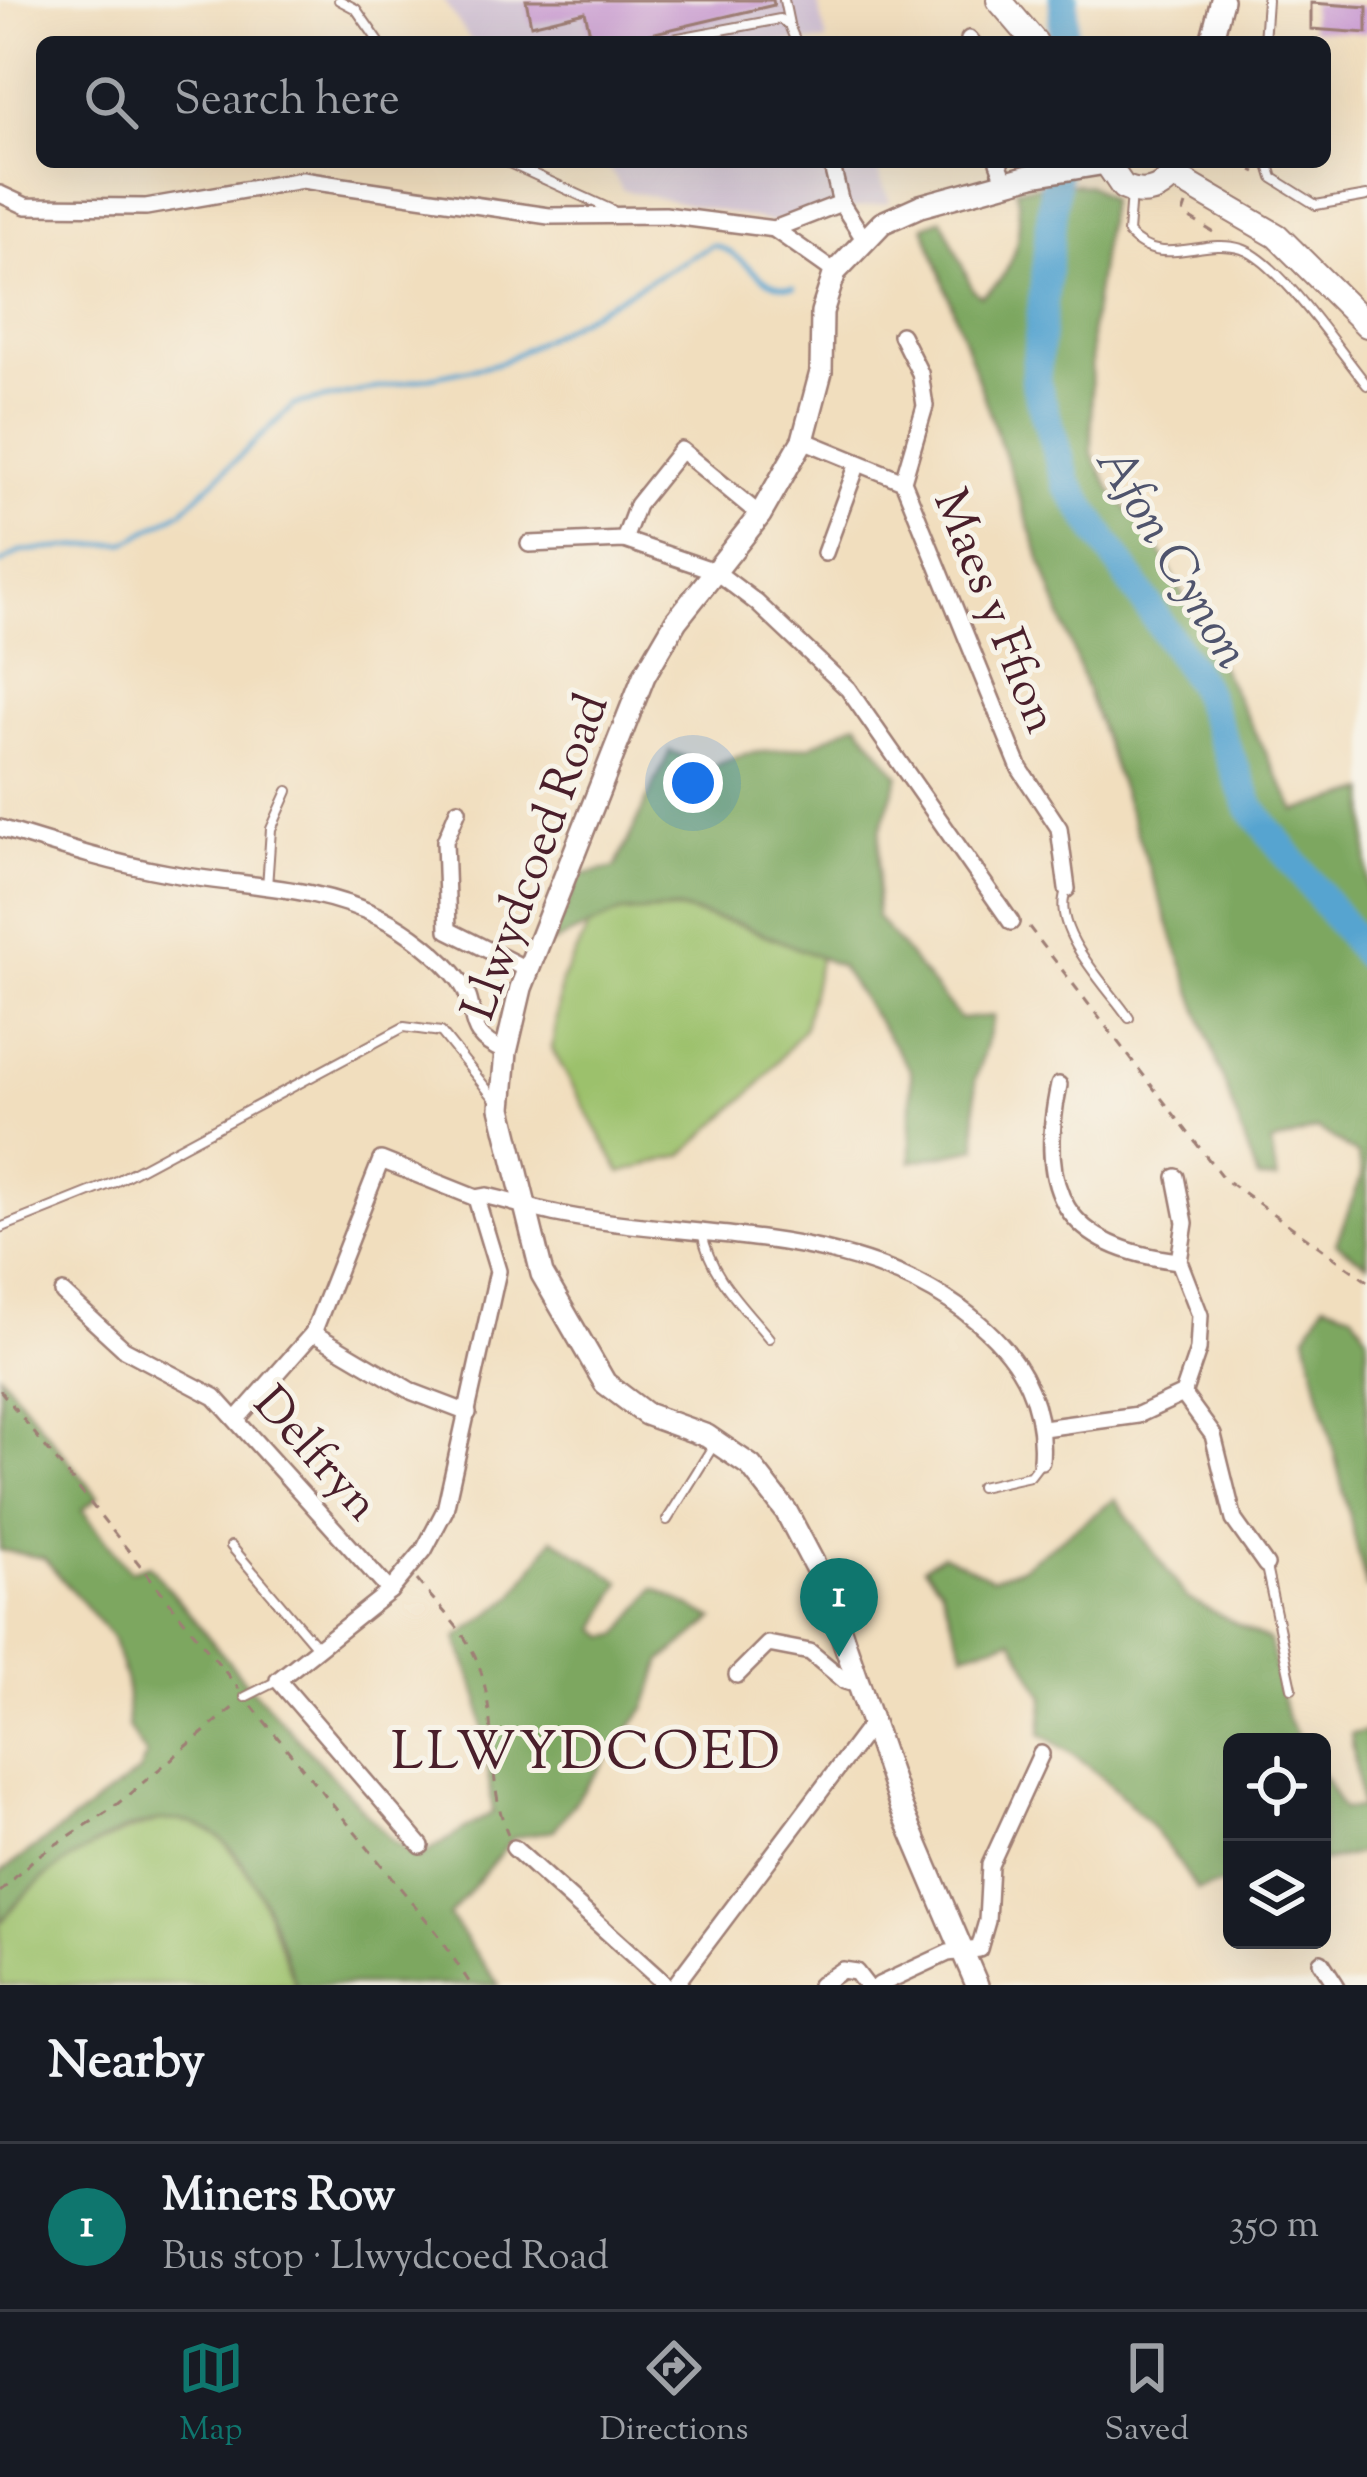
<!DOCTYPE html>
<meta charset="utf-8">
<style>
body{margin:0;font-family:"Sorts Mill Goudy",serif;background:#20242c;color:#f1f3f6}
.controls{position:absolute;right:36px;bottom:36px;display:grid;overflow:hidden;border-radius:18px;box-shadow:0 12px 48px #0002}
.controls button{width:108px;height:108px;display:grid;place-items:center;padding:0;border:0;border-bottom:3px solid #363941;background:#171b24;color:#f1f3f6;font:60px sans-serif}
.you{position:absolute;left:693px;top:783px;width:42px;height:42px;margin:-30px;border:9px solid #fff;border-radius:50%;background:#1a73e8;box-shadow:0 0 0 18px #1a73e833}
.badge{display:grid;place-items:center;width:78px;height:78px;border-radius:50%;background:#0f766e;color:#fff;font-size:39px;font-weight:700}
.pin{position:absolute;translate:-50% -99px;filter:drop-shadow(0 3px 6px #0008)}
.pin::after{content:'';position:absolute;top:63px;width:42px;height:36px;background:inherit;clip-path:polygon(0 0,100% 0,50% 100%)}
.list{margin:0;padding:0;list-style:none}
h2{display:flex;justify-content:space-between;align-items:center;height:156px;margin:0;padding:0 48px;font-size:51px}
h2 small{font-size:39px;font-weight:400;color:#9ea1a6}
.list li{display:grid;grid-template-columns:78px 1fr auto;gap:36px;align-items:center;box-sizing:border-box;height:168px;padding:0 48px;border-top:3px solid #363941}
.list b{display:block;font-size:45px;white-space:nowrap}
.list p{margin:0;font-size:39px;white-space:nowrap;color:#9ea1a6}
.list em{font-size:39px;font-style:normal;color:#9ea1a6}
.icon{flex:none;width:66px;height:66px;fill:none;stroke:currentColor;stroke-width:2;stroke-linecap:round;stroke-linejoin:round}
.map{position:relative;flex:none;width:1367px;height:1985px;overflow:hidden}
.search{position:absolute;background:#171b24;box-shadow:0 12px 48px #0002;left:36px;right:36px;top:36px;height:132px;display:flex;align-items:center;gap:30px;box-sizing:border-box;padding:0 42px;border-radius:18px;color:#9ea1a6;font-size:45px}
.sheet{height:324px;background:#171b24}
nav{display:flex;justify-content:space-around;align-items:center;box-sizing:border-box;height:168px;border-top:3px solid #363941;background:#171b24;font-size:33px;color:#9ea1a6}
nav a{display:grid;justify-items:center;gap:6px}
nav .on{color:#0f766e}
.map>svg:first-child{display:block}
</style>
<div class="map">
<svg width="1367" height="1985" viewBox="0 0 1367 1985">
<rect width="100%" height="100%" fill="#f7f3e8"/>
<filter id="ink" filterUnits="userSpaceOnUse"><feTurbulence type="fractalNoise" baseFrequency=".00833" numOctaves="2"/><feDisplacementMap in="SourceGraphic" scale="24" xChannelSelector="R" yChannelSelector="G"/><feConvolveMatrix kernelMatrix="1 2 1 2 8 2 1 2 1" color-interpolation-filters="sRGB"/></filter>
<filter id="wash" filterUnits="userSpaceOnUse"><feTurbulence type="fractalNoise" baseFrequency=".004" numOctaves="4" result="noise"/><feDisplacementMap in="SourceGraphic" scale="48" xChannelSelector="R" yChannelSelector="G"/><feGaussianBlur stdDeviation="2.7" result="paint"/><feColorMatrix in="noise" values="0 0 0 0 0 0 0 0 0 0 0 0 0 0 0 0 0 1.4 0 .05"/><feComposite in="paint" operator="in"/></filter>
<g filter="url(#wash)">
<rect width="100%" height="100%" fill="#f1debe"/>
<!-- industrial -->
<g fill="#cebed1">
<path d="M443,0H817L827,42H472Z"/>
<path d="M605,162H874L890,202L771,222L623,190Z"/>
</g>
<!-- green -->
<g fill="#9cc16c" stroke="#73704c" stroke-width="3">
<path d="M679,910L740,925L820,957L804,1028L757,1087L683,1155L621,1173L552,1049L561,981L590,924L621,913Z"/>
<path d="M177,1816L218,1833L255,1883L296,1985H0V1924C43,1863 107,1834 177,1816Z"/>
</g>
<!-- forest -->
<g fill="#7da760" stroke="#646346" stroke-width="3">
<path d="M1061,183L1089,185L1109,200L1091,330L1092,454L1111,490L1156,543L1296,811L1367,791V1264L1336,1243L1362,1175L1358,1155L1318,1129L1271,1144L1277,1180L1258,1179L924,226L942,219L973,290L981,296C1017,276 1024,225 1016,189Z"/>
<path d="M857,722L899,776L880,831L876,916L960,1019L994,1016L975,1081L977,1148L911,1162V1071L840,966L740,924L678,909L621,912L550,944L580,875L615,868L670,751L711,767L745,754L810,746Z"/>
<path d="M1324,1303L1352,1312L1367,1335V1590L1306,1335Z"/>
<path d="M0,1374L98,1497L82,1510L130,1571L149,1565L243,1679L391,1840L418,1858L493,1812L479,1699L457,1638L513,1597L553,1538L621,1582L597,1629L607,1637L619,1635L655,1588L714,1619L662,1661L646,1707L554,1830L513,1838L449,1916L499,1985H296C260,1886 227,1772 100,1842C61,1863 26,1887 0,1924V1873L139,1772L146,1756L128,1727L126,1682L112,1637L44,1558L0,1550Z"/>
<path d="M1115,1499L1187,1598L1269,1641L1287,1719L1302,1742H1232V1882L1197,1890C1157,1826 1107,1772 1041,1734L1044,1697L1013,1639L964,1653L940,1586L924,1567L942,1554L992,1578L1021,1568Z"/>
<path d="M1367,1731V1851L1322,1862V1772L1342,1809L1361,1808L1351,1734Z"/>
</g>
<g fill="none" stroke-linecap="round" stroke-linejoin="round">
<!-- stream -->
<path stroke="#57a4d0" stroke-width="4.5" d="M0,564L21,551L126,543L182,511L294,405L500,363L713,245C748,254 755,287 794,288"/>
<!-- river -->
<g stroke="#57a4d0" stroke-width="30">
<path d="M1063,42L1064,0"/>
<path d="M1057,162L1035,381L1067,484L1200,684L1251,808L1367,956"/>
</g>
</g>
<g id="blocks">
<!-- building -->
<g fill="#c492cf">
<path d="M526,0H773L774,5L617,42H592L585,12L531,25Z"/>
<path d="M1311,3L1367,7V33L1311,29Z"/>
</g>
</g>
</g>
<g filter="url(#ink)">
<use href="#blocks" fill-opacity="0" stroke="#9e7e74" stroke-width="3"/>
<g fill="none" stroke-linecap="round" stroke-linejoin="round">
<!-- lane casing -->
<g stroke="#9e7e74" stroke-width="12">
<g id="lane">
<path d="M339,0L356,9L379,42"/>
<path d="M784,0L789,24"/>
<path d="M549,36L567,42"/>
<path d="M657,42L780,19L789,25L796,42"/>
<path d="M1264,42L1267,0"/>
<path d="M507,162L612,210"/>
<path d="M1268,162L1273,178L1316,205L1367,196"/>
<path d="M1131,192L1128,233C1162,271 1201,236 1242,249C1280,262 1340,352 1367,385"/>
<path d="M267,887L271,829L288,791"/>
<path d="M1066,891C1050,930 1108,987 1129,1018"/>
<path d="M0,1228L115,1182L404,1027L441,1032L498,1103"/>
<path d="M702,1232C710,1276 741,1304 769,1338"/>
<path d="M980,1487L1030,1476L1040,1463"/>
<path d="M667,1520L715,1443"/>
<path d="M231,1546L317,1647"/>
<path d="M1266,1567L1292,1688"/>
<path d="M245,1697L277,1681"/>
</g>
</g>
<!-- street casing -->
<g stroke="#9e7e74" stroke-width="20">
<g id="street">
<path d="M969,39L972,42"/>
<path d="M831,162L841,203"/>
<path d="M998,162L1006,183"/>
<path d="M0,194L26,206L146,207L302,180L549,216L665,215L774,229L835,272"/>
<path d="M774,229L841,203L864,239"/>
<path d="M901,335L920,373L925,406L903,481L1020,769L1059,828L1067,889"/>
<path d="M803,440L903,481"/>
<path d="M624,540L637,505L681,450L760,515"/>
<path d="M529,544L624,540L715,571L757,603L848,689L1011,922"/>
<path d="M825,553L858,463"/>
<path d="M458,810L445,841L448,930L528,970"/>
<path d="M0,828C55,845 111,863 168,873C241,887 315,884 382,918C408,931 442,957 460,981C482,1013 459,1033 506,1052"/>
<path d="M1059,1085C1036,1192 1065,1248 1179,1261"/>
<path d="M63,1293L124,1349L215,1397L390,1591"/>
<path d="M313,1333L413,1392L468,1413"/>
<path d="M1183,1394L1213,1435L1234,1520L1266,1565"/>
<path d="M238,1418L313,1333L381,1160L476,1198"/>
<path d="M1043,1428L1138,1415L1183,1394L1198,1350L1200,1315L1179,1261L1185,1223L1176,1177"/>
<path d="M737,1675L768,1644L810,1652L845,1681L861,1686"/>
<path d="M421,1846L278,1680L390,1591L424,1550L445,1510L498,1271L476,1198L487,1196C514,1202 541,1212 568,1216C708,1241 866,1225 980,1324C1023,1361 1045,1405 1041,1461"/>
<path d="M514,1848L666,1985"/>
<path d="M1321,1962L1336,1985"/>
<path d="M675,1985L871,1724"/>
<path d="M820,1985L842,1970L856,1972L866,1985"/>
<path d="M879,1985L948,1953L979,1949L987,1921L990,1865L1041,1754"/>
</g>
</g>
<!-- secondary casing -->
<g stroke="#9e7e74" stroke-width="26">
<g id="secondary">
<path d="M1211,42L1222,0"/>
<path d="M977,1985L901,1807L824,1583L786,1511L751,1466L707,1436L646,1414L605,1383L542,1274L501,1108L506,1052L521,988L644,676L676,621L760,515L803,440L821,372L822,312L835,272L882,223L920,206L1033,175L1106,163"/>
</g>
</g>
<!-- primary casing -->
<g stroke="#9e7e74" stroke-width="28">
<g id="primary">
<path d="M999,0L1035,42"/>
<path d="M1106,162L1123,187C1147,198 1168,189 1178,164"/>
<path d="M1174,176L1277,236L1367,325"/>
</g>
</g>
<!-- path -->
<g stroke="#9e7e74" stroke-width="3" stroke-dasharray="9 9" stroke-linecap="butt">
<path d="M1236,162L1256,172"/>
<path d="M1186,205L1183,214L1213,232"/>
<path d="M1029,927L1223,1178L1367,1281"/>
<path d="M0,1390L239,1689"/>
<path d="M417,1580C436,1604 462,1628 475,1656C500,1712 484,1779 508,1834"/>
<path d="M252,1706L437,1933L471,1985"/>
<path d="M0,1892L36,1857L110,1810L235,1706"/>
</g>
<!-- lane -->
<use href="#lane" stroke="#fff" stroke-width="8"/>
<!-- street -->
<use href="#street" stroke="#fff" stroke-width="15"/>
<!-- secondary -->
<use href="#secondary" stroke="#fff" stroke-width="21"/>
<!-- primary -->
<use href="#primary" stroke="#fff" stroke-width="24"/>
</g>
</g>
<g text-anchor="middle" stroke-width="10" stroke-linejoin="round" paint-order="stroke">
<!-- street labels -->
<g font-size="48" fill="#4a1f2b" stroke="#f7f3e8">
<text transform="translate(998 610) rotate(68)" y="17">Maes y Ffion</text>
<text transform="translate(533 856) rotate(-70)" y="17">Llwydcoed Road</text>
<text transform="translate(318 1452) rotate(48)" y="17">Delfryn</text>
</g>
<!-- water labels -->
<g font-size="51" font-style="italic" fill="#4f546d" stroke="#f7f3e8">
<text transform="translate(1175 556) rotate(59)" y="18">Afon Cynon</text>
</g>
<!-- quarter labels -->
<g font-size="54" letter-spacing="3" fill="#4a1f2b" stroke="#f7f3e8">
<text x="587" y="1768">LLWYDCOED</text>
</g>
</g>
</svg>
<div class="controls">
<button><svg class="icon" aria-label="locate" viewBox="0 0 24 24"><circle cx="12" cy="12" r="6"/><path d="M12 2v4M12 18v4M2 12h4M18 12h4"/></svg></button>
<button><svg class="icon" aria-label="layers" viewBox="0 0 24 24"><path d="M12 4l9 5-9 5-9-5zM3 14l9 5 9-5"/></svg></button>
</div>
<div class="you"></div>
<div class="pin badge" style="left:839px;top:1657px">1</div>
<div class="search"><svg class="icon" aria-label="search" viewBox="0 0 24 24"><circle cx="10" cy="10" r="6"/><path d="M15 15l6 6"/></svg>Search here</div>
</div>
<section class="sheet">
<h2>Nearby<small></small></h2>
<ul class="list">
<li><span class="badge">1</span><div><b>Miners Row</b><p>Bus stop · Llwydcoed Road</p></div><em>350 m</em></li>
</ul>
</section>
<nav>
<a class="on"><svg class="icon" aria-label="map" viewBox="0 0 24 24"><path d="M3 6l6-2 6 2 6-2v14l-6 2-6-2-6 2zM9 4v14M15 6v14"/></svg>Map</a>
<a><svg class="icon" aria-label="directions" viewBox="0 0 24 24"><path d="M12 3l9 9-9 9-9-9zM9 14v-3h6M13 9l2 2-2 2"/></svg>Directions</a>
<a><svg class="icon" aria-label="saved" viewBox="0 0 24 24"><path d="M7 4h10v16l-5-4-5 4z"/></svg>Saved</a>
</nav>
